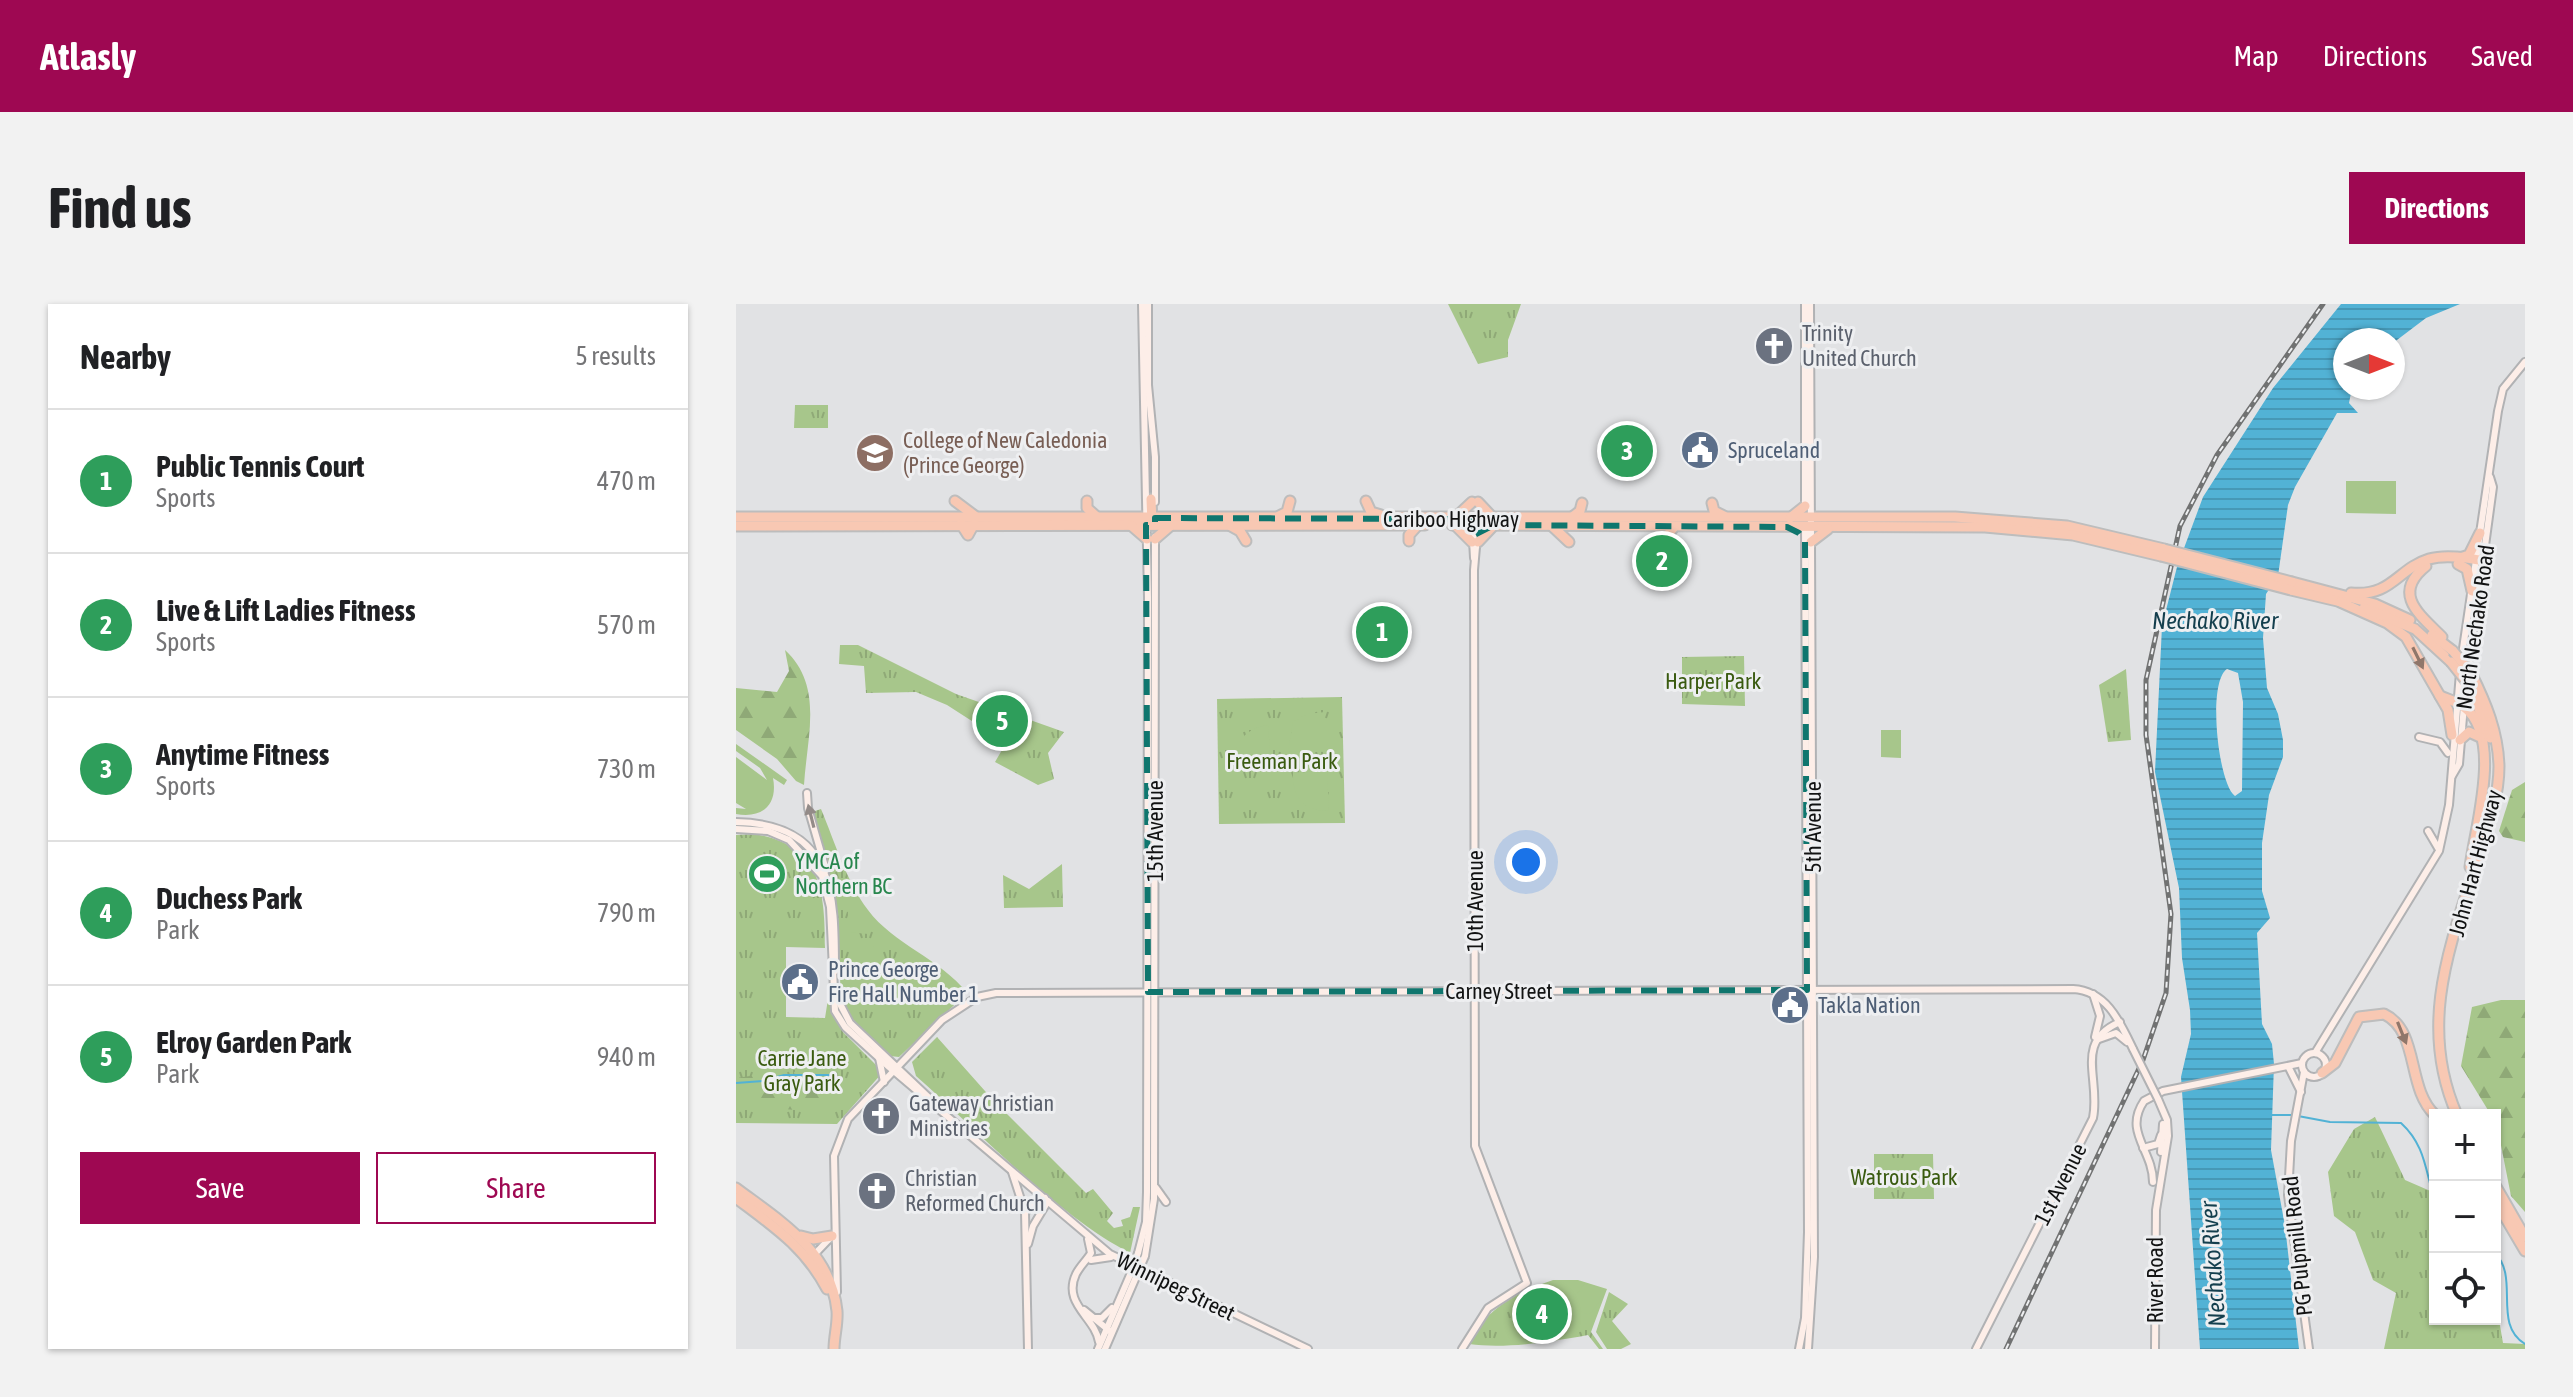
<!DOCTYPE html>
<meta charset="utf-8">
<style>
body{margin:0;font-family:"Asap Condensed",sans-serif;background:#f2f2f2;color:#202124}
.controls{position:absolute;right:24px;bottom:24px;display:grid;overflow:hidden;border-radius:0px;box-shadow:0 2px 6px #0004}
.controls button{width:72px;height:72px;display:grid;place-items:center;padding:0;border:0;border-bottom:2px solid #e0e0e0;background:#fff;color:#202124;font:40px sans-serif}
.compass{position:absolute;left:1597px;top:24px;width:72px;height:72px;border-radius:50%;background:#fff;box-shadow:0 2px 6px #0004;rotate:90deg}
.you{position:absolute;left:790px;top:558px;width:28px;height:28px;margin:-20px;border:6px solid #fff;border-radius:50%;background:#1a73e8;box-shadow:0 0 0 12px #1a73e833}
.badge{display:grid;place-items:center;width:52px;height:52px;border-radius:50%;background:#9e0852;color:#fff;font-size:26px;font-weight:700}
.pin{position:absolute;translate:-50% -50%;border:4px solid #fff;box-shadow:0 2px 8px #0006}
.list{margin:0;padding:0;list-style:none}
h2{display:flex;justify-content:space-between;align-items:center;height:104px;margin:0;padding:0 32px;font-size:34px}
h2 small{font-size:26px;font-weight:400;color:#757577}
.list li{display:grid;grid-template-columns:52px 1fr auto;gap:24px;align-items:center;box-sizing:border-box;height:144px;padding:0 32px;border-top:2px solid #e0e0e0}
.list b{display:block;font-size:30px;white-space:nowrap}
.list p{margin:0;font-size:26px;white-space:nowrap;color:#757577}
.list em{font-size:26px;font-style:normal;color:#757577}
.actions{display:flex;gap:16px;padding:24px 32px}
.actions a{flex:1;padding:18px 0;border:2px solid #9e0852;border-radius:0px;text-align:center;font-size:28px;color:#9e0852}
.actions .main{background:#9e0852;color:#fff}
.icon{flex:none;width:44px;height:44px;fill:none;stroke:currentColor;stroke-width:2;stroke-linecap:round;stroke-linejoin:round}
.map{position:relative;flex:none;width:1789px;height:1045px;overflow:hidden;border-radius:0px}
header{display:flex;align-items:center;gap:48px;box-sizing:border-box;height:112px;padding:0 40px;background:#9e0852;color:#fff}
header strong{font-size:38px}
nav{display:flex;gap:44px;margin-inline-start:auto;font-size:28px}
.intro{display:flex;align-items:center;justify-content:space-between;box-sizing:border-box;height:192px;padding:0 48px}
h1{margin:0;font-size:56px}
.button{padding:20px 36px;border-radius:0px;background:#9e0852;color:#fff;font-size:28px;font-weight:700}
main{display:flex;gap:48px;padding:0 48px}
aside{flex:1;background:#fff;border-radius:0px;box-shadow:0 2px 6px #0004}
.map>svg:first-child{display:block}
</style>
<header>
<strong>Atlasly</strong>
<nav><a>Map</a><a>Directions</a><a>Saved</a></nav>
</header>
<div class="intro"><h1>Find us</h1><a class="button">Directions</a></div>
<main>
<aside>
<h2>Nearby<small>5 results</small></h2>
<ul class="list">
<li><span class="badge" style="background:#2e9e5b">1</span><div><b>Public Tennis Court</b><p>Sports</p></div><em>470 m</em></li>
<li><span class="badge" style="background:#2e9e5b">2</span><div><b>Live &amp; Lift Ladies Fitness</b><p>Sports</p></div><em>570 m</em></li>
<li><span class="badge" style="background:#2e9e5b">3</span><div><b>Anytime Fitness</b><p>Sports</p></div><em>730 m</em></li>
<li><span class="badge" style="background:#2e9e5b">4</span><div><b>Duchess Park</b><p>Park</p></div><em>790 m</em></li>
<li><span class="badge" style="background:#2e9e5b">5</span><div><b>Elroy Garden Park</b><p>Park</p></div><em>940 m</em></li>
</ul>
<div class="actions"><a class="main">Save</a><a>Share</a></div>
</aside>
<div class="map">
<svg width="1789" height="1045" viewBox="0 0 1789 1045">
<defs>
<pattern id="grass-tufts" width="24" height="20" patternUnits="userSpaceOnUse" patternTransform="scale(2)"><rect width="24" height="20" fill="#a7c68b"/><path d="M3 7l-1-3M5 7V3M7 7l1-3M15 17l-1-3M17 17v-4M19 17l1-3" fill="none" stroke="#8fa977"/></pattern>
<pattern id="forest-firs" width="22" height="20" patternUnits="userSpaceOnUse" patternTransform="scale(2)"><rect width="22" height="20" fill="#a7c68b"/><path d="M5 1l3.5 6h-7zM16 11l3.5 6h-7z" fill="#8fa977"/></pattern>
<pattern id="water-rules" width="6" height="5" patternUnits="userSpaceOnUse" patternTransform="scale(2)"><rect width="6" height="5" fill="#52b2d5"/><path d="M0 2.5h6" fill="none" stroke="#4698b6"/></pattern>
</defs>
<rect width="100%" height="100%" fill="#e1e2e4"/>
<!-- grass -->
<g fill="url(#grass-tufts)">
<path d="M712,0H785L772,36V53L742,60Z"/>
<path d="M59,101H92V124H58Z"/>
<path d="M104,341H122L220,390L328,428L312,449L318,475L302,481L259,458L270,439L211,401L180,388L130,389L128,362L103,360Z"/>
<path d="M1008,352L1009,402L946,400V353Z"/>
<path d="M1390,365L1395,436L1372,438L1363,381Z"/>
<path d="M606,393L609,519L483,520L481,395Z"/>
<path d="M85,505C99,538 110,577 132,606C157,640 205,655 231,689L163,753L154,752L113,712L105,693L100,598L76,508Z"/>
<path d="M18,530C85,541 89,586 89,644L50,643V713L89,714L92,695L107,728L147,768L101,820L0,819V531Z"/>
<path d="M326,560L327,603L268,604L267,571L293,585Z"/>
<path d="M201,733L257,796L350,889L357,885L377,909L371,917L378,924L387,922L385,916L394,913L397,903H404L394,949C323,913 241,826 180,772L176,758Z"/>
<path d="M1639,813L1669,876L1699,889V1015H1759L1762,1010L1767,1039L1789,1040V1045H1648L1660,989L1637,976L1619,928L1598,912L1592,868L1618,825Z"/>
<path d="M1138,850H1197L1198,895H1138Z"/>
<path d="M817,976H842L871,985L855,1028L867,1045H863L852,1031C815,1038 769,1045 733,1040C751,1003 780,989 817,976Z"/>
<path d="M873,988L892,1000L876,1017L895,1040L885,1045H871L860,1028Z"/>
</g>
<!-- forest -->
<g fill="url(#forest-firs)">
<path d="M49,346C88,382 71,432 68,481L60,477L41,455L0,426V384L41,388L53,367Z"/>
<path d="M1789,478V538L1767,533L1763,527L1776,486Z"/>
<path d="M1765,696H1789V908L1775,892L1759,811H1755L1725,762L1736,703Z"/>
<path d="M82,760L94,766L96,795L90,806C78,805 63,807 50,805C34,801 17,790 0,800V774L43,768L53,774L63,763Z"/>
</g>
<!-- garden -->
<g fill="#a7c68b">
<path d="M1610,177H1660V210L1610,209Z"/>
<path d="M660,317V338H633V318Z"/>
<path d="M589,408V448L552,447L557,418L571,410Z"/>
<path d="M532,421L535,462L498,465C495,441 509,424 532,421Z"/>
<path d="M1145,426H1165V454L1145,453Z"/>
<path d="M0,440L51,476L48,481L37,474C42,500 27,515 0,510V504L10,505L0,499V453L31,476L24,464L0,447Z"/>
<path d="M557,468L591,469L593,507C568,507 556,494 557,468Z"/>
<path d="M112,603H126L132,611V630L112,628Z"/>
<path d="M137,642L157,663L141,678L121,658Z"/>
<path d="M848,980L865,984L864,997L853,1011L841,1006V990Z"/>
</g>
<!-- water -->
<path fill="url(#water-rules)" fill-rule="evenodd" d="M1605,0H1724L1690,14L1657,39V36H1609V84H1616L1613,99L1622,109H1601L1559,183L1552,201L1542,272L1530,290L1527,334L1531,384L1542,410L1547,436V453L1533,491L1526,539V587L1534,614L1521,629L1526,720L1536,740L1538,760L1535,846L1549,922L1563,1045H1464L1445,773L1455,730L1454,706L1446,654L1443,584L1419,468L1426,322L1441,263L1467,193L1537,84ZM1491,365L1502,369L1507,398L1506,487L1499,492C1482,480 1471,378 1491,365Z"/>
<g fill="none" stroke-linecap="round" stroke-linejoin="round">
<!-- stream -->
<g stroke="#52b2d5" stroke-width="2">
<path d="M0,779L27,777L48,771H95"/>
<path d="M1534,811H1556"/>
<path d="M1562,812L1594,818L1665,819C1690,842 1689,867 1699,897"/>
<path d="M1759,949C1784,974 1756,1020 1789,1040"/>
</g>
<!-- secondary casing -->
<g stroke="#b1b2b4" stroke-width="10">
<g id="secondary">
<path d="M412,0V81L419,153V198"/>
<path d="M1069,202V0"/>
<path d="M736,218L738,254"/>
<path d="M1725,358L1762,107L1767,85L1789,58"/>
<path d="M1732,367L1757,183L1754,173"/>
<path d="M1683,433L1704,438L1712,449"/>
<path d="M1716,472L1723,460L1730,378"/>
<path d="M71,489L72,504L90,566"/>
<path d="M0,518C99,520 99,590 99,667"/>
<path d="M0,525L32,527L53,536L86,572L94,603L99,707L109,723L153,763L374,950L572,1045"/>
<path d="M1692,527L1702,544"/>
<path d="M1357,690L1364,712L1359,733"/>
<path d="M101,694L114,719L209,809"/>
<path d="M1363,735L1380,729L1391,738"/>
<path d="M1579,749L1703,547L1713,501L1724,369"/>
<circle cx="1578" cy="761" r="12"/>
<path d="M143,754L148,778"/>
<path d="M1553,764L1565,788"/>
<path d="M1568,768L1555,837L1552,891L1573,1045"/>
<path d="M1407,844L1422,840L1425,831"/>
<path d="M1425,848L1427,820"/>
<path d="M276,868L289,908L292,1045"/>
<path d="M1417,878C1417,846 1387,828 1408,797L1427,787L1566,759"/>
<path d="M420,884L430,898"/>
<path d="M289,908L309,894"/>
<path d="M352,935L355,949C351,956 344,962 340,970C326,1000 359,1013 363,1038"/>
<path d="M292,940L297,922L312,897"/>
<path d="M402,949L410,918L411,888L412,293L406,0"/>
<path d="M409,952L418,895L419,233"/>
<path d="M76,953L96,932"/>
<path d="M355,956L375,953"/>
<path d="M101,988L98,852L112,815L206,716L241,693L260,689L1337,685C1371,687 1384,718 1397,745"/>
<path d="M348,1006L375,1028"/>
<path d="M355,1014H366L376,1004"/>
<path d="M362,1045L394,971"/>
<path d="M369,1045L400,973"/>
<path d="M726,1045L752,1004L791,979L739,842L738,266L742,220"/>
<path d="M1063,1045L1069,1014L1072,928L1069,221"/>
<path d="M1072,1045L1078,953L1074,0"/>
<path d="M1240,1045L1357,814C1365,775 1337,738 1384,718"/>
<path d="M1419,1045L1420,906L1432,832L1431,816L1422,795"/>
</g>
</g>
<!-- highway casing -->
<g stroke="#bdbdbd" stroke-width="13">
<g id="highway">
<path d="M415,195L416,219"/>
<path d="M219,197L239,212"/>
<path d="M351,197V204L361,213"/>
<path d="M630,197L635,208L645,211"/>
<path d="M742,198L758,215"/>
<path d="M976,199L978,207L988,212"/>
<path d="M543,212L551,208L554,197"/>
<path d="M0,213H1219L1331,222L1428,245"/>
<path d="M719,214L736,198"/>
<path d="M835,214L844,207L846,199"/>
<path d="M1054,214L1069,202"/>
<path d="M225,220L232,231L238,220"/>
<path d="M716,221L1249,223L1337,231L1425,252"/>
<path d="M0,222L689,221"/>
<path d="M396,222L411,235"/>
<path d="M495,222L504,227L510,237"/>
<path d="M720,222L736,238"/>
<path d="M816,222L833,238"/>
<path d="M419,235L434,222"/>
<path d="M673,237V231L682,221"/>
<path d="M742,238L758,221"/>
<path d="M926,238L938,223"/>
<path d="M1075,238L1092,225"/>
<path d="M1724,254L1733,251L1744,229"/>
<path d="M1722,260L1731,265L1736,287"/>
<path d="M1690,262C1655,290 1684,311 1706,333"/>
<path d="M1556,278L1639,300L1674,316"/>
<path d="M1555,286L1610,299"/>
<path d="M1615,289C1656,293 1661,265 1693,255C1710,250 1732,254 1749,257"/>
<path d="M1604,298L1651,319L1670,333L1712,406L1716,431"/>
<path d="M1628,304L1679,325L1715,358"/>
<path d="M1696,331L1717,347"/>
<path d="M1734,382L1754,434"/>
<path d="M1704,392C1711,395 1721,398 1727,402C1768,432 1739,522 1734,563"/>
<path d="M1724,436L1733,428L1744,433"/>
<path d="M1586,769L1599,759L1623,713L1648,710C1684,727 1670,784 1699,811"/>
<path d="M1721,811C1682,722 1713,644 1741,557C1751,526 1763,495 1763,462C1762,428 1750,399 1735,369"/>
<path d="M1759,881L1789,933"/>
<path d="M0,884C44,917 95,947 101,1007C102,1020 98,1032 98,1045"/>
<path d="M0,894C37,922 69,943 91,985"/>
<path d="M1759,896L1789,947"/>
<path d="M65,932L77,935L96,932"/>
</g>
</g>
<!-- secondary -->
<use href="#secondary" stroke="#fdeee8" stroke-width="6"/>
<!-- highway -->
<use href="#highway" stroke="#f8c8b3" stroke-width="9"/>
<!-- rail casing -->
<g stroke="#717272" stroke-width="5">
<path id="rail" d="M1270,1045L1407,756L1430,689L1435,610L1410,431V376L1444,222L1481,151L1587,0"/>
</g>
<!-- rail -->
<use href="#rail" stroke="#eeeff1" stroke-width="2" stroke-dasharray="6" stroke-linecap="butt"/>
<!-- secondary-bridge casing -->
<g stroke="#b1b2b4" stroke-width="10" stroke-linecap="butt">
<g id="secondary-bridge">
<path d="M1397,745L1422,795"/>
<path d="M394,971L402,949"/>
<path d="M400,973L409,952"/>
</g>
</g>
<!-- highway-bridge casing -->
<g stroke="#bdbdbd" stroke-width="13" stroke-linecap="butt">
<g id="highway-bridge">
<path d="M1428,245L1556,278"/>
<path d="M1425,252L1555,286"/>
<path d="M1717,347L1735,369"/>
<path d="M1715,358L1734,382"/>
</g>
</g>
<!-- secondary-bridge -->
<use href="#secondary-bridge" stroke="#fdeee8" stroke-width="6"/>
<!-- highway-bridge -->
<use href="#highway-bridge" stroke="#f8c8b3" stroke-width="9"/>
</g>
<!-- one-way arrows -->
<defs><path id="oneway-solid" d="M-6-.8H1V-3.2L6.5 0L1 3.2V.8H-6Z" transform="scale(2)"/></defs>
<g fill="#90776b">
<use href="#oneway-solid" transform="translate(1682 354) rotate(64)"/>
<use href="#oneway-solid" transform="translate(1666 729) rotate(68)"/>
</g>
<use fill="#938b88" href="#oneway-solid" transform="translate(75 512) rotate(-104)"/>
<!-- marked area -->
<path fill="none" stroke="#0f766e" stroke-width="6" stroke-dasharray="16 10" stroke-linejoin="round" d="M419,214L736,215V232L758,221L1051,223L1063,229L1069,237L1071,686L412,688L410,221H419Z"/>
<!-- icons -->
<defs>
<g id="church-disc" transform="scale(2)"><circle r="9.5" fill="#6b7280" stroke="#eeeff1"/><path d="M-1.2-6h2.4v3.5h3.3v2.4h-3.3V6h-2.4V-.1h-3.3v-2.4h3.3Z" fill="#fff"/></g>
<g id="civic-disc" transform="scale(2)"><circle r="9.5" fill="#5c6f8a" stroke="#eeeff1"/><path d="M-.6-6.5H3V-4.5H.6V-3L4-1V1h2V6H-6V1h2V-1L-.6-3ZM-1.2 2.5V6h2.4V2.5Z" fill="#fff"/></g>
<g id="university-disc" transform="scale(2)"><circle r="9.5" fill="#8d6e63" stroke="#eeeff1"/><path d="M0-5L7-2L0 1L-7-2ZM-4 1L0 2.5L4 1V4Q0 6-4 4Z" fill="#fff"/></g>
<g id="stadium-disc" transform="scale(2)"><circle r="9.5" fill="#2e9e5b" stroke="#eeeff1"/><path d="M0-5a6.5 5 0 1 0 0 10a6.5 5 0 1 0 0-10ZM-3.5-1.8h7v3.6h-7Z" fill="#fff"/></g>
</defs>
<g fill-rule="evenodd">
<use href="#church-disc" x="1038" y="42"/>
<use href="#civic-disc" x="964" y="146"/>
<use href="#university-disc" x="139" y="149"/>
<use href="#stadium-disc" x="31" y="570"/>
<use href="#civic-disc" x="64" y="678"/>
<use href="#civic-disc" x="1054" y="701"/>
<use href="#church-disc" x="145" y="812"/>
<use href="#church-disc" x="141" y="887"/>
</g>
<g text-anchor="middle" stroke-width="6" stroke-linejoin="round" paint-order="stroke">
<!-- worship labels -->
<g font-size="22" fill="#5b616d" stroke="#eeeff1" text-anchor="start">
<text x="1066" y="37">Trinity<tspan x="1066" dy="25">United Church</tspan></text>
<text x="173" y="807">Gateway Christian<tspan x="173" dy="25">Ministries</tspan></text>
<text x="169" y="882">Christian<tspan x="169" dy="25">Reformed Church</tspan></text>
</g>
<!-- education labels -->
<g font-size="22" fill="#785e54" stroke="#eeeff1" text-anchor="start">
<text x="167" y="144">College of New Caledonia<tspan x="167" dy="25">(Prince George)</tspan></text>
</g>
<!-- service labels -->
<g font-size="22" fill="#4e5e75" stroke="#eeeff1" text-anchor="start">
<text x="992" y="154">Spruceland</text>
<text x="92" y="673">Prince George<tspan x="92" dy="25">Fire Hall Number 1</tspan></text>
<text x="1082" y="709">Takla Nation</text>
</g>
<!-- street labels -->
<g font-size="22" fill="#121313" stroke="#eeeff1">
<text x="715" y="223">Cariboo Highway</text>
<text transform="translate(1739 323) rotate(-82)" y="8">North Nechako Road</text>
<text transform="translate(1077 523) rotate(-90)" y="8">5th Avenue</text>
<text transform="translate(419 527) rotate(-90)" y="8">15th Avenue</text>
<text transform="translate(1739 559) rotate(-75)" y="8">John Hart Highway</text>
<text transform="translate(739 597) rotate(-90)" y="8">10th Avenue</text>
<text x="763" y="695">Carney Street</text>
<text transform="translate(1324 880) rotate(-63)" y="8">1st Avenue</text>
<text transform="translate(1561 942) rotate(-96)" y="8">PG Pulpmill Road</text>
<text transform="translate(1419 976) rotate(-90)" y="8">River Road</text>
<text transform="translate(440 982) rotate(26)" y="8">Winnipeg Street</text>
</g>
<!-- park labels -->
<g font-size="22" fill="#3a5b10" stroke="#eeeff1">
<text x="977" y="385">Harper Park</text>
<text x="546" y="465">Freeman Park</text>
<text x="66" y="762">Carrie Jane<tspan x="66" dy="25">Gray Park</tspan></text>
<text x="1168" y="881">Watrous Park</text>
</g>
<!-- leisure labels -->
<g font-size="22" fill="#27864d" stroke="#eeeff1" text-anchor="start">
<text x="59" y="565">YMCA of<tspan x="59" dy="25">Northern BC</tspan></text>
</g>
<!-- water labels -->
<g font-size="24" font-style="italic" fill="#143f4e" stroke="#eeeff1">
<text x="1479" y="325">Nechako River</text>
<text transform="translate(1477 960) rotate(-94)" y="8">Nechako River</text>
</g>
</g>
</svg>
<div class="controls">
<button>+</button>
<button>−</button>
<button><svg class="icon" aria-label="locate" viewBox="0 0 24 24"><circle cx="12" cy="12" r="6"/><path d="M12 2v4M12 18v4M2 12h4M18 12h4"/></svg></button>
</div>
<svg class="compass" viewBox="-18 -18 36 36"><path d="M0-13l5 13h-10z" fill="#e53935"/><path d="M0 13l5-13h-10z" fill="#757577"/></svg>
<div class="you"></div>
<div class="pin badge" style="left:646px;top:328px;background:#2e9e5b">1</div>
<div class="pin badge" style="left:926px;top:257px;background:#2e9e5b">2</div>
<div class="pin badge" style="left:891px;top:147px;background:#2e9e5b">3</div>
<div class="pin badge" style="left:806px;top:1010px;background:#2e9e5b">4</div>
<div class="pin badge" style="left:266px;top:417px;background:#2e9e5b">5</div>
</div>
</main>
